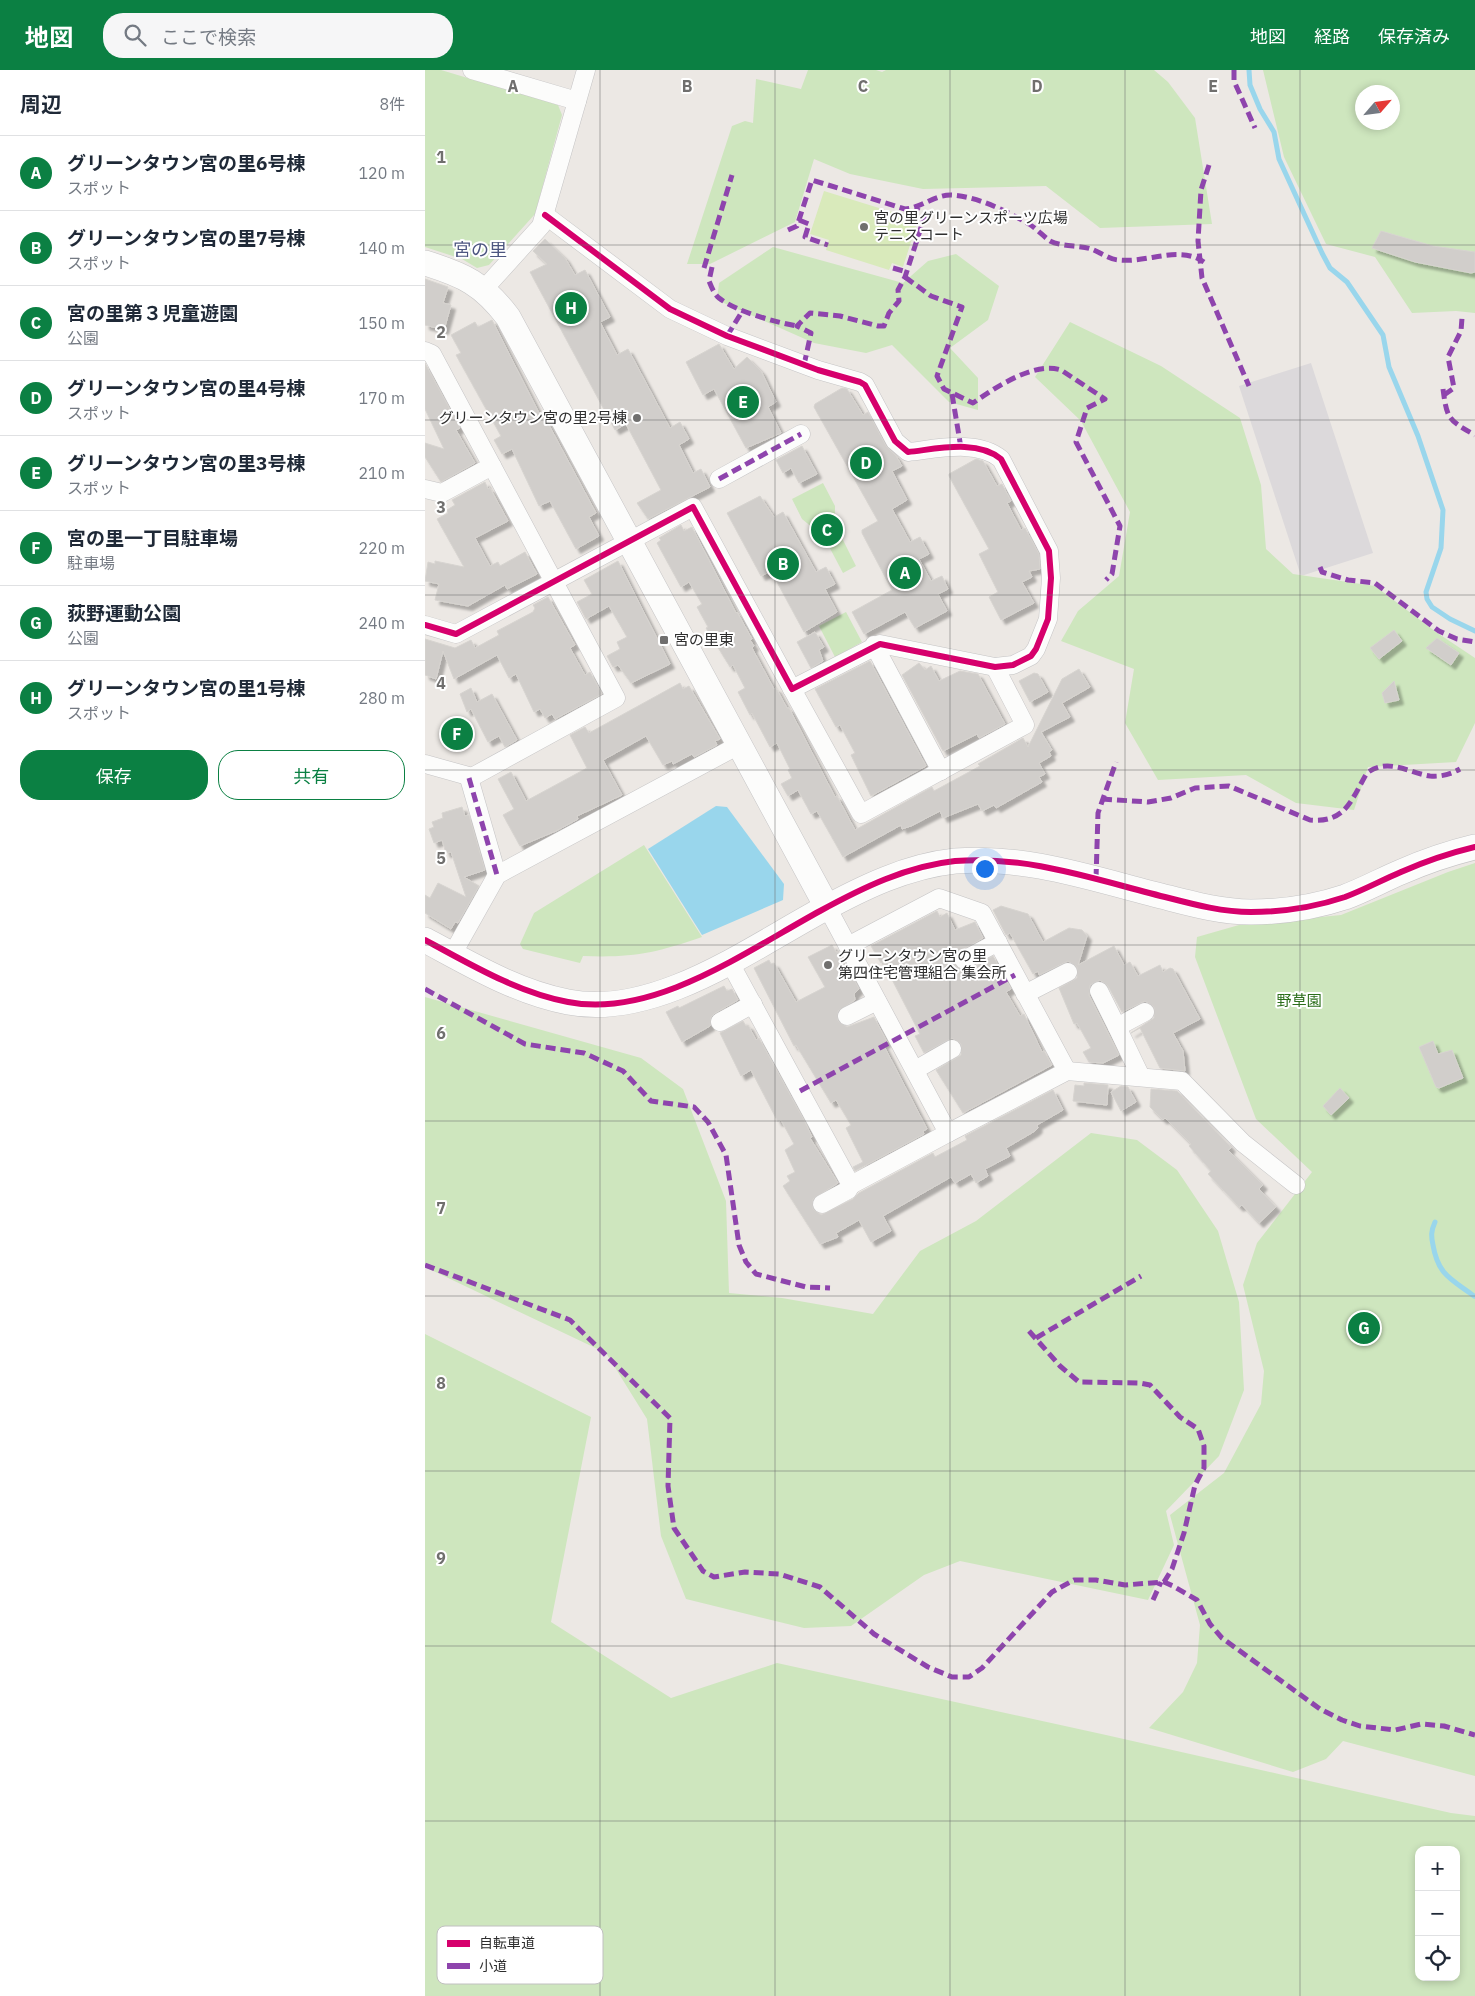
<!DOCTYPE html>
<html lang="ja">
<meta charset="utf-8">
<style>
body{margin:0;font-family:"IBM Plex Sans","Noto Sans JP",sans-serif;background:#f6f6f7;color:#1f2937}
.controls{position:absolute;right:15px;bottom:15px;display:grid;overflow:hidden;border-radius:10px;box-shadow:0 2px 8px #0003}
.controls button{width:45px;height:45px;display:grid;place-items:center;padding:0;border:0;border-bottom:1px solid #e0e1e3;background:#fff;color:#1f2937;font:25px sans-serif}
.compass{position:absolute;left:930px;top:15px;width:45px;height:45px;border-radius:50%;background:#fff;box-shadow:0 2px 8px #0003;rotate:62deg}
.you{position:absolute;left:559px;top:798px;width:18px;height:18px;margin:-12px;border:4px solid #fff;border-radius:50%;background:#1a73e8;box-shadow:0 0 0 8px #1a73e833}
.badge{display:grid;place-items:center;width:32px;height:32px;border-radius:50%;background:#0b8043;color:#fff;font-size:16px;font-weight:700}
.pin{position:absolute;translate:-50% -50%;border:2px solid #fff;box-shadow:0 1px 5px #0006}
.list{margin:0;padding:0;list-style:none}
h2{display:flex;justify-content:space-between;align-items:center;height:65px;margin:0;padding:0 20px;font-size:21px}
h2 small{font-size:16px;font-weight:400;color:#747a83}
.list li{display:grid;grid-template-columns:32px 1fr auto;gap:15px;align-items:center;box-sizing:border-box;height:75px;padding:0 20px;border-top:1px solid #e0e1e3}
.list b{display:block;font-size:19px;white-space:nowrap}
.list p{margin:0;font-size:16px;white-space:nowrap;color:#747a83}
.list em{font-size:16px;font-style:normal;color:#747a83}
.actions{display:flex;gap:10px;padding:15px 20px}
.actions a{flex:1;padding:11px 0;border:1px solid #0b8043;border-radius:20px;text-align:center;font-size:18px;color:#0b8043}
.actions .main{background:#0b8043;color:#fff}
.icon{flex:none;width:28px;height:28px;fill:none;stroke:currentColor;stroke-width:2;stroke-linecap:round;stroke-linejoin:round}
.map{position:relative;flex:none;width:1050px;height:1926px;overflow:hidden}
header{display:flex;align-items:center;gap:30px;box-sizing:border-box;height:70px;padding:0 25px;background:#0b8043;color:#fff}
header strong{font-size:24px}
nav{display:flex;gap:28px;margin-inline-start:auto;font-size:18px}
.search{width:350px;height:45px;background:#f6f6f7;display:flex;align-items:center;gap:12px;box-sizing:border-box;padding:0 18px;border-radius:20px;color:#747a83;font-size:19px}
main{display:flex}
aside{flex:1;background:#fff}
.map>svg:first-child{display:block}
</style>
<header>
<strong>地図</strong>
<div class="search"><svg class="icon" aria-label="search" viewBox="0 0 24 24"><circle cx="10" cy="10" r="6"/><path d="M15 15l6 6"/></svg>ここで検索</div>
<nav><a>地図</a><a>経路</a><a>保存済み</a></nav>
</header>
<main>
<aside>
<h2>周辺<small>8件</small></h2>
<ul class="list">
<li><span class="badge">A</span><div><b>グリーンタウン宮の里6号棟</b><p>スポット</p></div><em>120 m</em></li>
<li><span class="badge">B</span><div><b>グリーンタウン宮の里7号棟</b><p>スポット</p></div><em>140 m</em></li>
<li><span class="badge">C</span><div><b>宮の里第３児童遊園</b><p>公園</p></div><em>150 m</em></li>
<li><span class="badge">D</span><div><b>グリーンタウン宮の里4号棟</b><p>スポット</p></div><em>170 m</em></li>
<li><span class="badge">E</span><div><b>グリーンタウン宮の里3号棟</b><p>スポット</p></div><em>210 m</em></li>
<li><span class="badge">F</span><div><b>宮の里一丁目駐車場</b><p>駐車場</p></div><em>220 m</em></li>
<li><span class="badge">G</span><div><b>荻野運動公園</b><p>公園</p></div><em>240 m</em></li>
<li><span class="badge">H</span><div><b>グリーンタウン宮の里1号棟</b><p>スポット</p></div><em>280 m</em></li>
</ul>
<div class="actions"><a class="main">保存</a><a>共有</a></div>
</aside>
<div class="map">
<svg width="1050" height="1926" viewBox="0 0 1050 1926">
<defs>
<filter id="shadow"><feDropShadow dx="4.5" dy="4.5" stdDeviation="1" flood-color="#0004"/></filter>
</defs>
<rect width="100%" height="100%" fill="#ece8e4"/>
<!-- industrial -->
<path fill="#dcd9db" d="M886,293L948,483L876,506L814,316Z"/>
<!-- green -->
<g fill="#cee6be" fill-rule="evenodd">
<path d="M0,0H16L133,35L137,45L110,144L64,195L52,198L37,189L0,177Z"/>
<path d="M383,0H451L457,2L461,0H729L743,12L770,48L787,154L675,158L621,116L498,119L425,104L389,89L370,152L285,194H262L307,56L320,51L328,53L331,9L376,19Z"/>
<path d="M838,0H1050V243L1031,241L987,243L950,187L901,174L859,87ZM938,22H968V52H938Z"/>
<path d="M348,177L478,213L503,191L531,184L574,216L563,250L525,278L553,308V340L524,332L467,275L441,283L389,273L292,230L294,213Z"/>
<path d="M645,252L736,296L815,348L836,415L841,479L868,504L950,516L1011,562L1050,588V653L1031,692L943,697L929,740L871,733L821,705L733,710L700,653L709,599L636,571L653,541L694,506L705,442L656,351L610,307Z"/>
<path d="M398,413L410,436V454L431,496L418,503L399,467L377,449L367,429Z"/>
<path d="M421,542L437,572L410,587L394,556Z"/>
<path d="M219,775L277,867C231,883 207,888 158,886L155,893L98,879L95,874L109,843Z"/>
<path d="M1050,793V1706L918,1671L901,1689L868,1702L724,1658L758,1622L772,1593L775,1555L745,1445L799,1403L836,1334L839,1301L818,1215L832,1173L887,1102L831,1049L770,887L772,867L814,855L916,845L1023,802Z"/>
<path d="M0,927L216,988L258,1019L301,1131L304,1223L357,1228L448,1244L495,1181L551,1151L666,1063L712,1070L752,1100L793,1161L814,1232L819,1320L794,1386L741,1441L749,1475L723,1530L535,1491L499,1505L426,1556L379,1558L261,1529L236,1466L222,1349L181,1283L0,1197Z"/>
<path d="M0,1264L166,1347L126,1552L246,1628L352,1593L681,1665L1026,1743L1050,1746V1926H0ZM994,1780H1031V1907H994Z"/>
</g>
<!-- pitch -->
<path fill="#d9eabb" d="M399,121L493,150L478,197L467,193L464,200L401,180L404,170L385,164Z"/>
<!-- water -->
<path fill="#99d6ec" d="M291,736L302,737L359,814L358,830L277,865L223,779Z"/>
<g fill="none" stroke-linecap="round" stroke-linejoin="round">
<!-- stream -->
<g stroke="#99d6ec" stroke-width="5">
<path d="M824,0L825,15L835,39L849,62L854,89L897,183L905,198L922,212L958,265L964,297L993,366L1018,440L1016,478L1001,522L1002,529L1007,537L1025,549L1050,561"/>
<path d="M1010,1152C1006,1161 1006,1166 1008,1175C1013,1205 1026,1209 1049,1226"/>
</g>
</g>
<!-- building -->
<g fill="#d1cecb" stroke="#d7d4d0" filter="url(#shadow)">
<path d="M956,161L1008,176L1050,182V202L1046,203L990,192L947,178Z"/>
<path d="M120,169L140,188L150,205L160,200L185,247L175,252L191,283L192,285L203,279L245,358L255,352L264,369L254,375L268,403L276,399L285,417L223,449L212,433L236,420L201,354L190,360L105,202L122,194L108,181Z"/>
<path d="M0,209L23,217L18,233L26,235L19,260L0,255Z"/>
<path d="M67,250L114,343L117,342L171,443L164,447L174,466L151,479L125,431L114,436L87,379L77,384L69,370L76,366L31,285L36,283L26,265L50,252L53,257Z"/>
<path d="M294,274L309,299L322,287L336,301L351,332L343,337L356,363L321,378L289,319L278,325L261,292Z"/>
<path d="M0,293L35,358L31,360L50,393L16,412L0,387V373L19,379L0,339Z"/>
<path d="M417,318L422,319L438,345L443,342L461,376L471,386L477,396L467,401L482,430L467,439L485,472L495,467L504,484L494,489L506,511L517,506L523,519L513,524L522,541L490,558L480,542L439,564L427,542L467,520L437,463V460L453,451L389,337L390,334Z"/>
<path d="M377,376L392,404L374,413L366,398L358,403L351,390Z"/>
<path d="M551,389L558,391L572,416L577,414L586,431L582,433L596,460L600,458L614,484L615,499L604,501L607,507L597,512L609,533L576,550L564,527L573,522L554,484L564,479L524,406V404Z"/>
<path d="M60,412L63,419L65,418L83,451L50,468L65,496L73,492L75,496L100,482L112,504L82,519L80,515L43,536L10,530L14,514L0,511L3,492L10,494V491L39,497L12,449L23,443L22,440L30,435L27,430Z"/>
<path d="M335,426L349,447L358,442L391,502L401,497L410,514L400,519L412,542L379,562L346,501L336,506L302,443Z"/>
<path d="M256,455L259,461L267,457L311,543L312,542L327,569L325,570L329,576L327,578L349,619L351,618L362,638H364L410,727L412,726L430,760L507,717L509,721L555,696L553,694L598,668L603,677L637,609L654,599L665,617L637,633L645,647L616,662L627,680L624,682L626,686L614,693L620,704L614,707L617,712L571,738L569,735L557,741L553,734L518,748L515,741L486,756L477,759L476,755L418,787L392,741L386,744L373,720L363,726L356,714L367,708L363,700L365,699L352,673L345,677L327,643L325,645L313,622L320,618L308,595L305,597L281,558L283,557L272,537L277,534L264,512L256,517L232,473L236,470L234,468Z"/>
<path d="M193,491L245,594L206,613L193,595L188,597L182,586L195,579L192,572L202,567L184,536L161,549L152,532L167,524L159,510Z"/>
<path d="M123,527L150,575L145,578L160,605L165,602L177,624L130,649L127,644L120,648L115,639L109,642L91,604L84,608L72,585L29,609L18,581L11,609L0,605V569L30,578L46,570L50,578L74,565L72,561L108,542L110,538L108,535Z"/>
<path d="M969,560L977,571L954,589L945,578Z"/>
<path d="M390,562L399,577L394,580L398,591L386,598L372,572Z"/>
<path d="M1012,568L1034,583L1026,595L1001,578Z"/>
<path d="M445,591L501,696L446,726L426,685L430,683L415,655L411,657L390,619Z"/>
<path d="M494,593L500,600L506,596L514,611L535,601L553,604L580,654L554,668L552,664L518,681L477,605Z"/>
<path d="M609,603L613,604L623,622L605,632L594,611Z"/>
<path d="M969,611L974,630L960,633L957,623Z"/>
<path d="M255,613L258,619L264,616L295,669L290,671L292,675L269,687L267,684L248,694L247,691L238,695L221,666L178,690L197,725L152,746L153,749L131,761L95,776L78,745L89,739L73,709L86,702L101,731L162,698L145,665L160,657L164,663Z"/>
<path d="M46,618L52,632L67,624L92,670L80,677L74,666L63,672L46,639L42,642L35,624Z"/>
<path d="M37,737L40,746L44,745L60,800L39,807L54,816L33,853L30,852L26,859L0,843V825L5,828L13,813L41,827L26,782L21,783L17,770L9,773L4,759L9,757L7,752L18,748L17,743Z"/>
<path d="M576,836L603,844L618,872L644,858L657,860L662,866L653,895L689,876L699,895L705,892L713,906L735,895L738,902L745,898L748,899L775,949L748,963L758,981L760,1001L735,998L715,958L706,963L729,948V937L720,931L697,942L683,916L675,910L665,915L664,925L694,985L678,993L664,992L658,982L666,978L652,953L649,954L634,918L652,908V897L643,891L614,905L613,901L608,904L585,863L581,865L568,840Z"/>
<path d="M512,841L515,847L522,843L530,860L550,852L558,868L530,884V895L538,901L544,900L568,886L586,919L581,922L595,946L599,944L617,982L619,981L627,995L538,1043L511,1000L536,985V974L527,968L499,983L490,966L495,964L458,892L456,893L446,876Z"/>
<path d="M407,875L411,882L415,883L434,919L429,924L430,930L413,941V951L422,957L449,947L462,972L458,974L502,1059L498,1061L499,1064L430,1101L428,1097L438,1092L421,1058L426,1055L411,1030L406,1033L371,975L369,976L329,898L344,890L346,894L349,893L371,932L400,917L383,887Z"/>
<path d="M299,916L302,921L307,919L313,930L290,943L286,947L285,956L257,972L241,942L253,936L254,938Z"/>
<path d="M318,951L321,956L323,955L331,970L334,968L380,1052L387,1067L385,1068L413,1113L388,1129V1139L396,1145L428,1129L434,1123L508,1083L510,1087L542,1070L540,1066L628,1020L638,1040L612,1055L613,1058L610,1061L581,1078L585,1086L560,1099L563,1106L551,1113L546,1104L530,1113L526,1107L458,1146L466,1161L446,1172L434,1150L411,1163L413,1167L395,1174L358,1116L365,1111L362,1106L370,1102L360,1080L369,1074L356,1050L353,1052L326,1000L316,1006L295,963Z"/>
<path d="M1008,971L1013,984L1027,980L1038,1008L1014,1018L1011,1017L994,977Z"/>
<path d="M659,1013L683,1015L682,1035L648,1031L650,1015L659,1016Z"/>
<path d="M696,1016L703,1017L711,1032L696,1041L686,1022Z"/>
<path d="M915,1018L924,1028L906,1045L898,1036Z"/>
<path d="M726,1019L752,1021L804,1075L806,1078L803,1080L838,1115L834,1119L851,1137L834,1153L817,1135L814,1137L783,1104L786,1101L764,1076L766,1074L740,1048L738,1050L725,1037Z"/>
</g>
<g fill="none" stroke-linecap="round" stroke-linejoin="round">
<!-- street casing -->
<g stroke="#c5c4c5" stroke-width="19">
<g id="street">
<path d="M47,0L152,31"/>
<path d="M59,219L116,156L161,0"/>
<path d="M0,281L7,284L67,396L17,423L0,419"/>
<path d="M294,409L376,364"/>
<path d="M0,555L31,564L268,437L367,619L455,574L570,597L588,595L606,586L611,579L623,549L626,508L624,481L576,389C552,369 512,379 483,382L470,371L440,315L435,312L393,300L302,266L245,239L120,145"/>
<path d="M449,575L516,701"/>
<path d="M367,619L436,744L600,655L570,597"/>
<path d="M0,694L47,707L191,628L67,396"/>
<path d="M44,708L72,805"/>
<path d="M402,837L523,1063L642,1001L757,1011L818,1073L871,1115"/>
<path d="M423,876L514,828L557,843L642,1001"/>
<path d="M27,885L72,805L314,675"/>
<path d="M539,890L573,872"/>
<path d="M304,891L426,1115L523,1063"/>
<path d="M674,921L692,957"/>
<path d="M600,924L643,902"/>
<path d="M422,946L452,931"/>
<path d="M295,952L328,934"/>
<path d="M490,1000L527,979"/>
<path d="M716,1007L692,957L720,942"/>
<path d="M397,1134L423,1120L426,1115"/>
</g>
</g>
<!-- secondary casing -->
<g stroke="#c5c4c5" stroke-width="26">
<g id="secondary">
<path d="M0,193C39,205 58,214 83,247L402,837"/>
<path d="M0,870C45,894 91,922 143,932C229,949 323,880 395,841C437,818 482,796 530,791C604,785 674,811 744,828C771,835 798,842 826,842C857,842 890,837 920,827C939,820 957,810 976,802C999,792 1025,783 1050,777"/>
</g>
</g>
<!-- street -->
<use href="#street" stroke="#fcfcfb" stroke-width="18"/>
<!-- secondary -->
<use href="#secondary" stroke="#fcfcfb" stroke-width="25"/>
<!-- quiet -->
<g stroke="#8e44ad" stroke-width="5" stroke-dasharray="10 5" stroke-linecap="butt">
<path d="M809,0V11L830,58"/>
<path d="M784,95L776,120L773,171L777,208L824,316"/>
<path d="M374,150L384,154L380,167L403,175"/>
<path d="M363,160L372,156L387,110L480,139C496,138 511,124 527,125C554,127 581,141 604,154C612,159 618,166 625,171C637,177 654,175 666,179C675,182 685,190 694,190C723,193 754,175 779,192"/>
<path d="M287,197L284,211C286,216 289,224 294,228C312,242 350,252 372,256"/>
<path d="M279,198L307,105"/>
<path d="M468,198L482,202"/>
<path d="M480,207L506,226L537,237L512,306L519,319L548,333C570,318 609,291 636,300L680,329L662,338L651,372L695,456L687,504L681,510"/>
<path d="M302,266L318,240"/>
<path d="M379,295L386,263L372,256L385,243L415,246L453,256H459L464,243L474,231L473,220L480,207L500,145L490,138"/>
<path d="M1018,319C1022,349 1023,350 1050,365"/>
<path d="M527,324L536,378"/>
<path d="M1019,325L1029,318L1023,287L1036,261L1037,248"/>
<path d="M294,409L376,364"/>
<path d="M895,497L897,502L923,510L950,513L1014,561L1032,569L1050,572"/>
<path d="M44,708L72,805"/>
<path d="M677,729L723,732L746,728L770,718L804,716L885,750C921,753 926,730 942,703C963,687 984,703 1005,706C1016,707 1026,704 1035,699"/>
<path d="M671,809L673,743L691,692"/>
<path d="M0,919L100,974L159,983L198,1001L226,1031L269,1037L283,1052L301,1085L314,1175L321,1192L331,1204L381,1217L405,1218"/>
<path d="M375,1021L590,905"/>
<path d="M0,1195L145,1250L245,1348L243,1416L249,1458L278,1501L289,1507L320,1502L354,1504L395,1517L449,1564L503,1597L527,1607H544L557,1598L627,1522L649,1510H671L700,1515L739,1512L748,1516L772,1530L785,1554L797,1568L895,1639L917,1650L935,1656L970,1660L996,1654L1019,1656L1050,1665"/>
<path d="M604,1261L635,1296L654,1312L715,1313L725,1315L755,1347L773,1359L779,1376V1398L770,1415L759,1463L747,1499L739,1512"/>
<path d="M611,1268L716,1206"/>
<path d="M728,1530L736,1512"/>
</g>
<!-- cycleway casing -->
<g stroke="#fff" stroke-width="9">
<g id="cycleway">
<path d="M0,555L31,564L268,437L367,619L455,574L570,597L588,595L606,586L611,579L623,549L626,508L624,481L576,389C552,369 512,379 483,382L470,371L440,315L435,312L393,300L302,266L245,239L120,145"/>
<path d="M0,870C45,894 91,922 143,932C229,949 323,880 395,841C437,818 482,796 530,791C604,785 674,811 744,828C771,835 798,842 826,842C857,842 890,837 920,827C939,820 957,810 976,802C999,792 1025,783 1050,777"/>
</g>
</g>
<!-- cycleway -->
<use href="#cycleway" stroke="#d6006c" stroke-width="6"/>
</g>
<!-- grid -->
<path fill="none" stroke="#706f6e" stroke-width="1" stroke-opacity="0.55" d="M175,0V1926M350,0V1926M525,0V1926M700,0V1926M875,0V1926M0,175H1050M0,350H1050M0,525H1050M0,700H1050M0,875H1050M0,1051H1050M0,1226H1050M0,1401H1050M0,1576H1050M0,1751H1050"/>
<!-- markers -->
<g fill="#706f6e" stroke="#fff" stroke-width="2">
<circle cx="439" cy="157" r="5"/>
<circle cx="212" cy="348" r="5"/>
<rect x="234" y="565" width="10" height="10" rx="2.5"/>
<circle cx="403" cy="895" r="5"/>
</g>
<g text-anchor="middle" stroke-width="4" stroke-linejoin="round" paint-order="stroke">
<!-- poi labels -->
<g font-size="15" fill="#2e2e2e" stroke="#fff" text-anchor="start">
<text x="449" y="153">宮の里グリーンスポーツ広場<tspan x="449" dy="17">テニスコート</tspan></text>
<text x="202" y="353" text-anchor="end">グリーンタウン宮の里2号棟</text>
<text x="249" y="575">宮の里東</text>
<text x="413" y="891">グリーンタウン宮の里<tspan x="413" dy="17">第四住宅管理組合 集会所</tspan></text>
</g>
<!-- park labels -->
<g font-size="15" fill="#2c6e1b" stroke="#fff">
<text x="874" y="936">野草園</text>
</g>
<!-- quarter labels -->
<g font-size="18" fill="#4d5680" stroke="#fff">
<text x="55" y="186">宮の里</text>
</g>
</g>
<!-- legend -->
<rect x="12" y="1856" width="166" height="58" rx="8" fill="#fff" stroke="#c0c0c0" stroke-width="1"/>
<rect x="22" y="1870" width="23" height="7" fill="#d6006c"/>
<rect x="22" y="1893" width="23" height="6" fill="#8e44ad"/>
<g font-size="14" fill="#2e2e2e">
<text x="54" y="1878">自転車道</text>
<text x="54" y="1901">小道</text>
</g>
<g font-size="16" text-anchor="middle" font-weight="bold" fill="#706f6e" stroke="#fff" stroke-width="4" stroke-linejoin="round" paint-order="stroke">
<text x="88" y="22">A</text>
<text x="262" y="22">B</text>
<text x="438" y="22">C</text>
<text x="612" y="22">D</text>
<text x="788" y="22">E</text>
<text x="16" y="93">1</text>
<text x="16" y="268">2</text>
<text x="16" y="443">3</text>
<text x="16" y="619">4</text>
<text x="16" y="794">5</text>
<text x="16" y="969">6</text>
<text x="16" y="1144">7</text>
<text x="16" y="1319">8</text>
<text x="16" y="1494">9</text>
</g>
</svg>
<div class="controls">
<button>+</button>
<button>−</button>
<button><svg class="icon" aria-label="locate" viewBox="0 0 24 24"><circle cx="12" cy="12" r="6"/><path d="M12 2v4M12 18v4M2 12h4M18 12h4"/></svg></button>
</div>
<svg class="compass" viewBox="-18 -18 36 36"><path d="M0-13l5 13h-10z" fill="#e53935"/><path d="M0 13l5-13h-10z" fill="#747a83"/></svg>
<div class="you"></div>
<div class="pin badge" style="left:480px;top:503px">A</div>
<div class="pin badge" style="left:358px;top:494px">B</div>
<div class="pin badge" style="left:402px;top:460px">C</div>
<div class="pin badge" style="left:441px;top:393px">D</div>
<div class="pin badge" style="left:318px;top:332px">E</div>
<div class="pin badge" style="left:32px;top:664px">F</div>
<div class="pin badge" style="left:939px;top:1258px">G</div>
<div class="pin badge" style="left:146px;top:238px">H</div>
</div>
</main>
